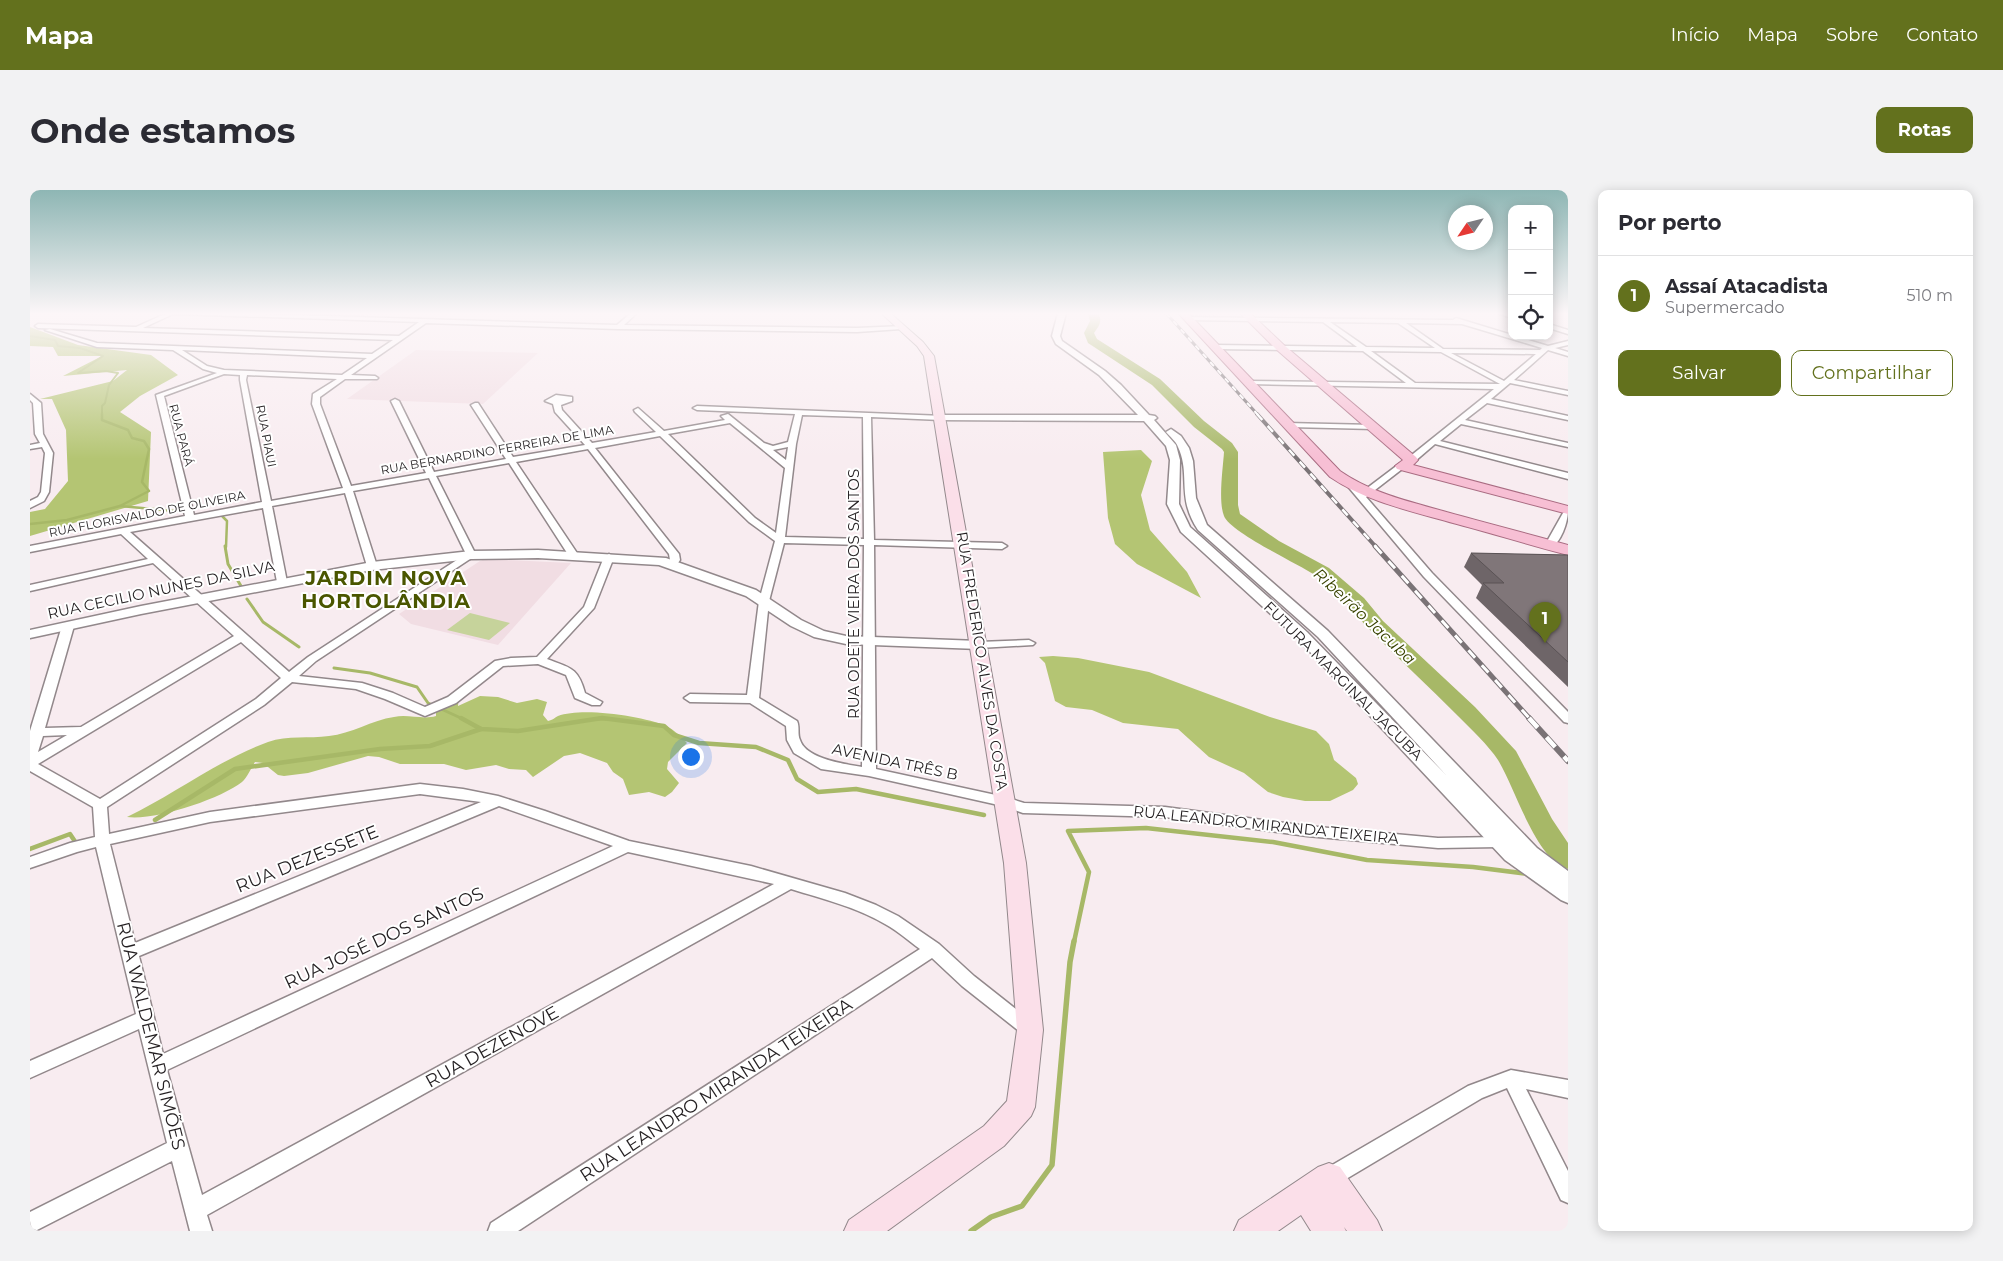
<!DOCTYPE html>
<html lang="pt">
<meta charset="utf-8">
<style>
body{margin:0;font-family:Montserrat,sans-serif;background:#f2f2f3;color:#2b2b33}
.controls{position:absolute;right:15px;top:15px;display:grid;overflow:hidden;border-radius:10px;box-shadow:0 2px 12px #0003}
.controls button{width:45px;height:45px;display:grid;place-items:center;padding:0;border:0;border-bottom:1px solid #e1e1e2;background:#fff;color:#2b2b33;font:25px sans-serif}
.compass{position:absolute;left:1418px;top:15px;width:45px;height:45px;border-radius:50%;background:#fff;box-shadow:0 2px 12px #0003;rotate:235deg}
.you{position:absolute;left:660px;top:566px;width:18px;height:18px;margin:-12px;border:4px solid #fff;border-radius:50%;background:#1a73e8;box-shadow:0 0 0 8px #1a73e833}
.badge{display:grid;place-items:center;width:32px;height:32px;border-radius:50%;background:#63711d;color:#fff;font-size:16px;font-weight:700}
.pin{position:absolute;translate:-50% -41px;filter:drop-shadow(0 1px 2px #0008)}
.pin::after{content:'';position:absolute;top:26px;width:18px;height:15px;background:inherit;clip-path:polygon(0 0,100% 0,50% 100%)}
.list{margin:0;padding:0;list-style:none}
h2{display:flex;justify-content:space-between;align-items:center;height:65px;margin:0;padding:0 20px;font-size:21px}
h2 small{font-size:16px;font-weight:400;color:#7c7c81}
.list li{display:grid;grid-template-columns:32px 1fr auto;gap:15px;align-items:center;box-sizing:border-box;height:80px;padding:0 20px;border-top:1px solid #e1e1e2}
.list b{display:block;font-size:19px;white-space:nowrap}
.list p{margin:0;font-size:16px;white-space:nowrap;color:#7c7c81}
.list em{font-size:16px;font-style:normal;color:#7c7c81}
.actions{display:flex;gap:10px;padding:15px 20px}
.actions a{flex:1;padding:11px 0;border:1px solid #63711d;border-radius:10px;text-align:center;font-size:18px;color:#63711d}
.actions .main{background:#63711d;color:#fff}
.icon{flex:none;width:28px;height:28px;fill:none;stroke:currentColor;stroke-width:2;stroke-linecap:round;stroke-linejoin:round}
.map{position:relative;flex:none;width:1538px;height:1041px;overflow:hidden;border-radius:10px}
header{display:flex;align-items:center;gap:30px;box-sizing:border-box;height:70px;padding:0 25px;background:#63711d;color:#fff}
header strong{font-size:24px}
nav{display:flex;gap:28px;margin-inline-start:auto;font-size:18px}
.intro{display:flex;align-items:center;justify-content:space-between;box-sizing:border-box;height:120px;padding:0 30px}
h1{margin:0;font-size:35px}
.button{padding:12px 22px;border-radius:10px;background:#63711d;color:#fff;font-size:18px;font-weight:700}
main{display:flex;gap:30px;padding:0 30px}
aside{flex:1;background:#fff;border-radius:10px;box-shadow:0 2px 12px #0003}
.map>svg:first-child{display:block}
</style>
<header>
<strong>Mapa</strong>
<nav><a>Início</a><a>Mapa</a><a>Sobre</a><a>Contato</a></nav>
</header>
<div class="intro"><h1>Onde estamos</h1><a class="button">Rotas</a></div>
<main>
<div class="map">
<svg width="1538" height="1041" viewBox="0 0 1538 1041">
<rect width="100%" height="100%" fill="#f8ecf0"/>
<!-- built -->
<g fill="#f1dde3">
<path d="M386,160L508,163L453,214L317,209Z"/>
<path d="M456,369L541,373L468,455L381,434L369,424L450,371Z"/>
</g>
<!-- green -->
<path fill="#c6d39b" d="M440,423L480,433L459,450L417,440Z"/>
<!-- forest -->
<g fill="#b4c573">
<path d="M0,137L48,155L121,165L148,185L110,206L90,222L121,242L118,311L0,346V322L15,319L38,291L36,240L22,209H10L83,191L97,180L33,186L72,166H28L23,157L0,156Z"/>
<path d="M1111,260L1122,271L1111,305L1120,340L1157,382L1171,408L1107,374L1085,354L1078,328L1073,262Z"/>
<path d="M1023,466L1048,468L1119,482L1240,527L1286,541L1299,554L1304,570L1326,588L1328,594L1323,600L1300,611H1275L1253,607L1238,602L1214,583L1179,567L1148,539L1093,533L1062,520L1036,517L1025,511L1015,473L1009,467Z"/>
<path d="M429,506L428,516L450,506L468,507L487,513L507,509L517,512L513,525L518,531C523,530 524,528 528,526C552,517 613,526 636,536C644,540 651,546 657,553L638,572L637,579L649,593L642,602L635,607L619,602L599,605L593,589L583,582L577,573L550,563L534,566L503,587L496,580L479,579L466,575L436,580L414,574H370L349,567L338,566L278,583L254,586L248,585L233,573L225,572C221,578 217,588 212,592C190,609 125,631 97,627C145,604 188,570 238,552C258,545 279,549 299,546C321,544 342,530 364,527C378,524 393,530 406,526V522L398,519Z"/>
</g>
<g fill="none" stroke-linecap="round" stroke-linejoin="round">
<!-- stream-far4 -->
<path stroke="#a7b867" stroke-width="2" d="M0,146L25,150L28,156L50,158L73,166L48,183L76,181L88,183L79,195L75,213L72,216V225"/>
<!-- stream-far3 -->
<g stroke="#a7b867" stroke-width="2.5">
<path d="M72,224V230L98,240L102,248L114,251L119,259L112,292L119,301L90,316L145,321"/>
<path d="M191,325L197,331L196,357"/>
<path d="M0,334L37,330L90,316"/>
</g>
<!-- stream-far2 -->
<g stroke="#a7b867" stroke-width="3">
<path d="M195,356L198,374L211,396"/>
<path d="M217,409L233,432L269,457"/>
<path d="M304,478L340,483L387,497L398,513L433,529"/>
<path d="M565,529H580"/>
</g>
<!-- stream-far1 -->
<g stroke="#a7b867" stroke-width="4.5">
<path d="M431,528L451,539L488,541L572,528L634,536L644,545L669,553L726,557L758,570L767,589L788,602L826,599L954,625"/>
<path d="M125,630L205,579L350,559L400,556L451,539"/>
<path d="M0,659L40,644L46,653"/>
<path d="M1044,752L1059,682L1038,641L1116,638L1243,652L1337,670L1443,677L1499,684"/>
</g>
<!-- stream -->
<path stroke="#a7b867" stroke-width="5.5" d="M941,1041L961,1027L992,1016L1022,975L1040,772L1044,751"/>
<!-- river -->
<path fill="#a7b867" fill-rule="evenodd" d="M1058,123H1068C1073,131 1069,136 1064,143L1067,149L1130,189L1174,231L1202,253L1208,262V315L1210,324L1249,351L1299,378L1334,408L1353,431L1445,517L1486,561L1522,629L1538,653V679C1505,669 1486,599 1468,570C1459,556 1440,538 1428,526C1399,497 1370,470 1341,441C1323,423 1308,400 1285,385C1268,374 1200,342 1194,326C1188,311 1193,278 1194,262L1192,259L1164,237L1122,195L1058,153L1054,143L1060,131Z"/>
<!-- minor casing -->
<g stroke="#92888b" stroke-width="3">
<g id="minor">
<path d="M137,123H196L587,135L601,123H607L594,135L827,138L873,136L871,139L827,142L588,139L396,133L321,185L345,186L348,188L347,189H315L290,207V214L321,296L396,283L361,211L365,209L369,211L404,282L476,269L441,215L445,213H448L483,267L555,255L525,222L523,214L515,211L526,205L542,207V211L531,215L532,220L562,253L626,242L605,222L604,220L608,218L634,241L695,230L691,226L698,224L734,253L743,256L758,252L765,224L667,220L663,218L667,216L914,226L915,228L911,230L841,227L844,350L972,353L977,356L972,359L844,355L846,579L975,607L994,613L1135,617L1277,636L1408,648L1469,647L1474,648L1476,652L1474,656L1469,657L1408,658L1277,646L1135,627L993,623L973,616L839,586L791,579L764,563L757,550L756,536L720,513L660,512L654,508L660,504L717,505L729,411L745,351L719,332L630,246L565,258L649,364L650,370L646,376L642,377L637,374L640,370L639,364L558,259L486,272L549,366L544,369L539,366L479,273L406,286L446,365L286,471L269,486L332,493L363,503L395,517L418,507L465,471L481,468L507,467L554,417L574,367L579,364L584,367L564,418L517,469C540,478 548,477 555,503L572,512L570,515H562L545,508L536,485L508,474L473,476L426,513L395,526L355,509L326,499L262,492L234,515L77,617L79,644L180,622L390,594L433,599L468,606L515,621L599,651L721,676L815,703L846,715L868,726L909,754L944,786L1006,835L1009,840L1006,845L1000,848L994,845L932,796L902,768L488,1041H458L461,1033L890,759C879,751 868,741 855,734C826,717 793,709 761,699L177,1025L182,1041H160L142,971L7,1040L0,1041V1022L137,953L109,839L0,888V871L106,824L66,657L47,662L0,678V667L40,653L65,647L63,617L0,581V541L32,436L38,433L44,436L15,538L51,537L204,446L123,373L0,401V395L118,369L91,344L0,362V356L155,326L126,205L187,183L173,179L143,160L67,157L15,140L20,139L67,153L342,164L363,150L8,138L5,136L8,134L106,137ZM143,124H144L389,132L369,146L113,138ZM152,160L337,168L312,185L194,180L177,176ZM194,184L210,185V190L232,312L164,325L134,206ZM217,185L307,189L283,204L282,214L313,298L241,311L216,190ZM772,225L833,227L834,349L755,347L766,254ZM700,233L755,278L746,343L725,328L638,244ZM758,257L756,270L743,260ZM399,288L436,364L278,467L259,482L100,342L233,318L247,392L252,395L257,392L242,316L315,303L337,376L342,379L347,376L323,301ZM754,353L834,355L832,577C815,574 776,569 770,550C767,544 770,537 767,531L729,508L739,411ZM211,452L251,488L226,509L70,609L8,574ZM37,545L8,562L13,546ZM390,604L451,612L105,753L80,654L180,632ZM469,616L583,656L133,864L109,766ZM598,662L744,694L172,1005L137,880Z"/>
<path d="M1469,123L1482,124V128L1470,124Z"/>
<path d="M1157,127L1423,130L1426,128L1518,156L1538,151V155L1525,158L1538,162V166L1518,160L1484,190L1538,201V205L1480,193L1461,209L1538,226V230L1457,213L1435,230L1538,253V257L1431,234L1410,251L1538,283V289L1405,254L1384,272H1378V268L1464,199L1220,194L1217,192L1218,191L1376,193L1333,161L1185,159L1182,157L1185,155L1327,157L1293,132L1159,130ZM1300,132L1368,133L1405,158L1336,157ZM1376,133L1432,134L1512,158L1510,160L1413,159ZM1341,161L1411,162L1470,194L1385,193ZM1421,163L1506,164L1474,191Z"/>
<path d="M1519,134L1538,140V144L1519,138Z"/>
<path d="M0,204L11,213L13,244L23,263L19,302L14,311L0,318V311L8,307L11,302L15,263L12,257L0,259V255L10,253L5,244L3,213L0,210Z"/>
<path d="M1256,233L1344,235L1348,237L1344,239L1259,237L1255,235Z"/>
<path d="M1369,274L1376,276L1336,307L1402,383L1538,522V533L1534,532L1394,387L1315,293L1322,291L1332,302Z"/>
<path d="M1538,320C1538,332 1531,353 1520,358L1517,357L1515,355L1533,323Z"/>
<path d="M999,450L1005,453L1003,455L949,458L943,455L949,452Z"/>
<path d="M1481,880L1538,890V908L1496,899L1538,981V1013L1531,1010L1477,898L1452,908L1306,995L1299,998L1292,995L1289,988L1292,981L1438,896Z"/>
</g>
</g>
<!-- tertiary casing -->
<g stroke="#92888b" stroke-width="3">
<g id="tertiary">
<path d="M1028,123H1036L1030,146L1032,151L1075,181L1091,195L1119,225L1125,226L1127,228L1124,230L1146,255L1150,270L1149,314L1160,337L1277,442L1417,586L1288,447L1168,340C1146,307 1161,285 1148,257C1146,251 1140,247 1136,242L1141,239L1151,246L1159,258L1163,271L1166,308L1177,335L1298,441L1507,658L1538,681V713L1531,710L1475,670L1267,448L1151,342L1137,314L1140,270L1136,256L1114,231L908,230L906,228L911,225H1108L1069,185L1026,154L1022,146Z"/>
<path d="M508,360L636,368L726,400L771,430L794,441L816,446L949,451L954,452L956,455L954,458L949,459L816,454L784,447L761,436L716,406L629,375L508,368L441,369L342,380L111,424L0,448V440L111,416L342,372L441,361Z"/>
</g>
</g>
<!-- secondary casing -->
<g stroke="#92888b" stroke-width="2">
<g id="secondary">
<path d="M851,123H860L893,152L904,166L996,673L1013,840L1005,917L1001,926L974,956L857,1041H814L819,1030L954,936L977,911L987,840L974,673L894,166L887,156Z"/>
<path d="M1299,973L1310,977L1347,1030L1352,1041H1317L1314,1037L1316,1041H1281L1271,1025L1248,1041H1204L1209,1030L1288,977Z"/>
</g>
</g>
<!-- primary casing -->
<g stroke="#a96c82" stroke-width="2">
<g id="primary">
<path d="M1148,123H1158L1310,281C1343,304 1382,312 1420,323C1459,334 1499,344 1538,355V365C1499,355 1461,343 1423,333C1381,321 1337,312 1300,287Z"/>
<path d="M1210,123H1220L1255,156L1386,267L1388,270L1383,275L1538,316V324L1367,279L1365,276L1373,270L1247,160Z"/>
</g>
</g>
<!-- minor -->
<use href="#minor" fill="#fff" fill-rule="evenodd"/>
<!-- tertiary -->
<use href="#tertiary" fill="#fff" fill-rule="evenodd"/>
<!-- secondary -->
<use href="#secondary" fill="#fbdfe9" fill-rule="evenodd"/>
<!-- primary -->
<use href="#primary" fill="#f7bfd4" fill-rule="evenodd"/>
<!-- rail-far3 casing -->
<g stroke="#7a7376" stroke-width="3">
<path id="rail-far3" d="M1136,123L1228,225"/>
</g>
<!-- rail-far2 casing -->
<g stroke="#7a7376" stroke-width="4">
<path id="rail-far2" d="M1227,224L1346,357"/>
</g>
<!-- rail-far1 casing -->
<g stroke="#7a7376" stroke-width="5">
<path id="rail-far1" d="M1345,356L1500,529"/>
</g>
<!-- rail casing -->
<g stroke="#7a7376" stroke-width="6">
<path id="rail" d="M1499,528L1538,571"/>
</g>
<!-- rail-far3 -->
<use href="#rail-far3" stroke="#fff" stroke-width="2" stroke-dasharray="5.5" stroke-linecap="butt"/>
<!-- rail-far2 -->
<use href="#rail-far2" stroke="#fff" stroke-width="2.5" stroke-dasharray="8" stroke-linecap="butt"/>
<!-- rail-far1 -->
<use href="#rail-far1" stroke="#fff" stroke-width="3" stroke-dasharray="10" stroke-linecap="butt"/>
<!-- rail -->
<use href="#rail" stroke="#fff" stroke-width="4.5" stroke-dasharray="13" stroke-linecap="butt"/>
</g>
<!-- wall -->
<path fill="#6e6568" d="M1441,363L1538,365V497L1446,408L1452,395L1434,377Z"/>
<!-- building -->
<path fill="#807679" stroke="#5a5355" d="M1441,363L1538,365V472L1453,393H1474Z"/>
<!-- sky -->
<linearGradient id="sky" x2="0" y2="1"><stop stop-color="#8eb6b4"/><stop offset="0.46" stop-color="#fcf6f8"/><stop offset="1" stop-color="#fcf6f8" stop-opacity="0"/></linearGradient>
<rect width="1538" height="269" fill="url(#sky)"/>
<g text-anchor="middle" stroke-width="4" stroke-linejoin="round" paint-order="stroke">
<!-- far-street labels -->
<g font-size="12" fill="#231f21" stroke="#fff">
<text transform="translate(151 245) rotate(75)" y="4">RUA PARÁ</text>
<text transform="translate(236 246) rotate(79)" y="4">RUA PIAUI</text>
<text transform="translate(467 260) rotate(-10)" y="4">RUA BERNARDINO FERREIRA DE LIMA</text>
<text transform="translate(117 324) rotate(-11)" y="4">RUA FLORISVALDO DE OLIVEIRA</text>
</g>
<!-- street labels -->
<g font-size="15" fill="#231f21" stroke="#fff">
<text transform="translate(131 400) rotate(-12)" y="5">RUA CECILIO NUNES DA SILVA</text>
<text transform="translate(824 404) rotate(-90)" y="5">RUA ODETE VIEIRA DOS SANTOS</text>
<text transform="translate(952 471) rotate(81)" y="5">RUA FREDERICO ALVES DA COSTA</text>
<text transform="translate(1313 491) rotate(45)" y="5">FUTURA MARGINAL JACUBA</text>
<text transform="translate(865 572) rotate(12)" y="5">AVENIDA TRÊS B</text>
<text transform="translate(1236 635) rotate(6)" y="5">RUA LEANDRO MIRANDA TEIXEIRA</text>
</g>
<!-- water labels -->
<g font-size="16" font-style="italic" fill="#384201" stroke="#fff">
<text transform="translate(1335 426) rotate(43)" y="6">Ribeirão Jacuba</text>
</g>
<!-- near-street labels -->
<g font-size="18" fill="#231f21" stroke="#fff">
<text transform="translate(277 669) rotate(-22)" y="6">RUA DEZESSETE</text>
<text transform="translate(354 748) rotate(-25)" y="6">RUA JOSÉ DOS SANTOS</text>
<text transform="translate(121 846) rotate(76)" y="6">RUA WALDEMAR SIMÕES</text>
<text transform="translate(462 857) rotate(-29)" y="6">RUA DEZENOVE</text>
<text transform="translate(686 900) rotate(-33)" y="6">RUA LEANDRO MIRANDA TEIXEIRA</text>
</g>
<!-- district labels -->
<g font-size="20" font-weight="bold" letter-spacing="1" fill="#4a5600" stroke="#fff">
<text x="356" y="395">JARDIM NOVA<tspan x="356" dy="23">HORTOLÂNDIA</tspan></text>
</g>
</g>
</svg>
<div class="controls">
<button>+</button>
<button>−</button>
<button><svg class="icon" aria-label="locate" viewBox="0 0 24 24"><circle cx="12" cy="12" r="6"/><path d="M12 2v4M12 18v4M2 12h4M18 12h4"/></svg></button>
</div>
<svg class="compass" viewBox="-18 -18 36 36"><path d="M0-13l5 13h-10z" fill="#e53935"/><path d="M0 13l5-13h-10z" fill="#7c7c81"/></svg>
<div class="you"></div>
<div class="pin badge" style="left:1515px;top:453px">1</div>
</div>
<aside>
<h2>Por perto<small></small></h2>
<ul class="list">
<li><span class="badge">1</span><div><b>Assaí Atacadista</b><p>Supermercado</p></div><em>510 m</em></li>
</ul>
<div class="actions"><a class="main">Salvar</a><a>Compartilhar</a></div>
</aside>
</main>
